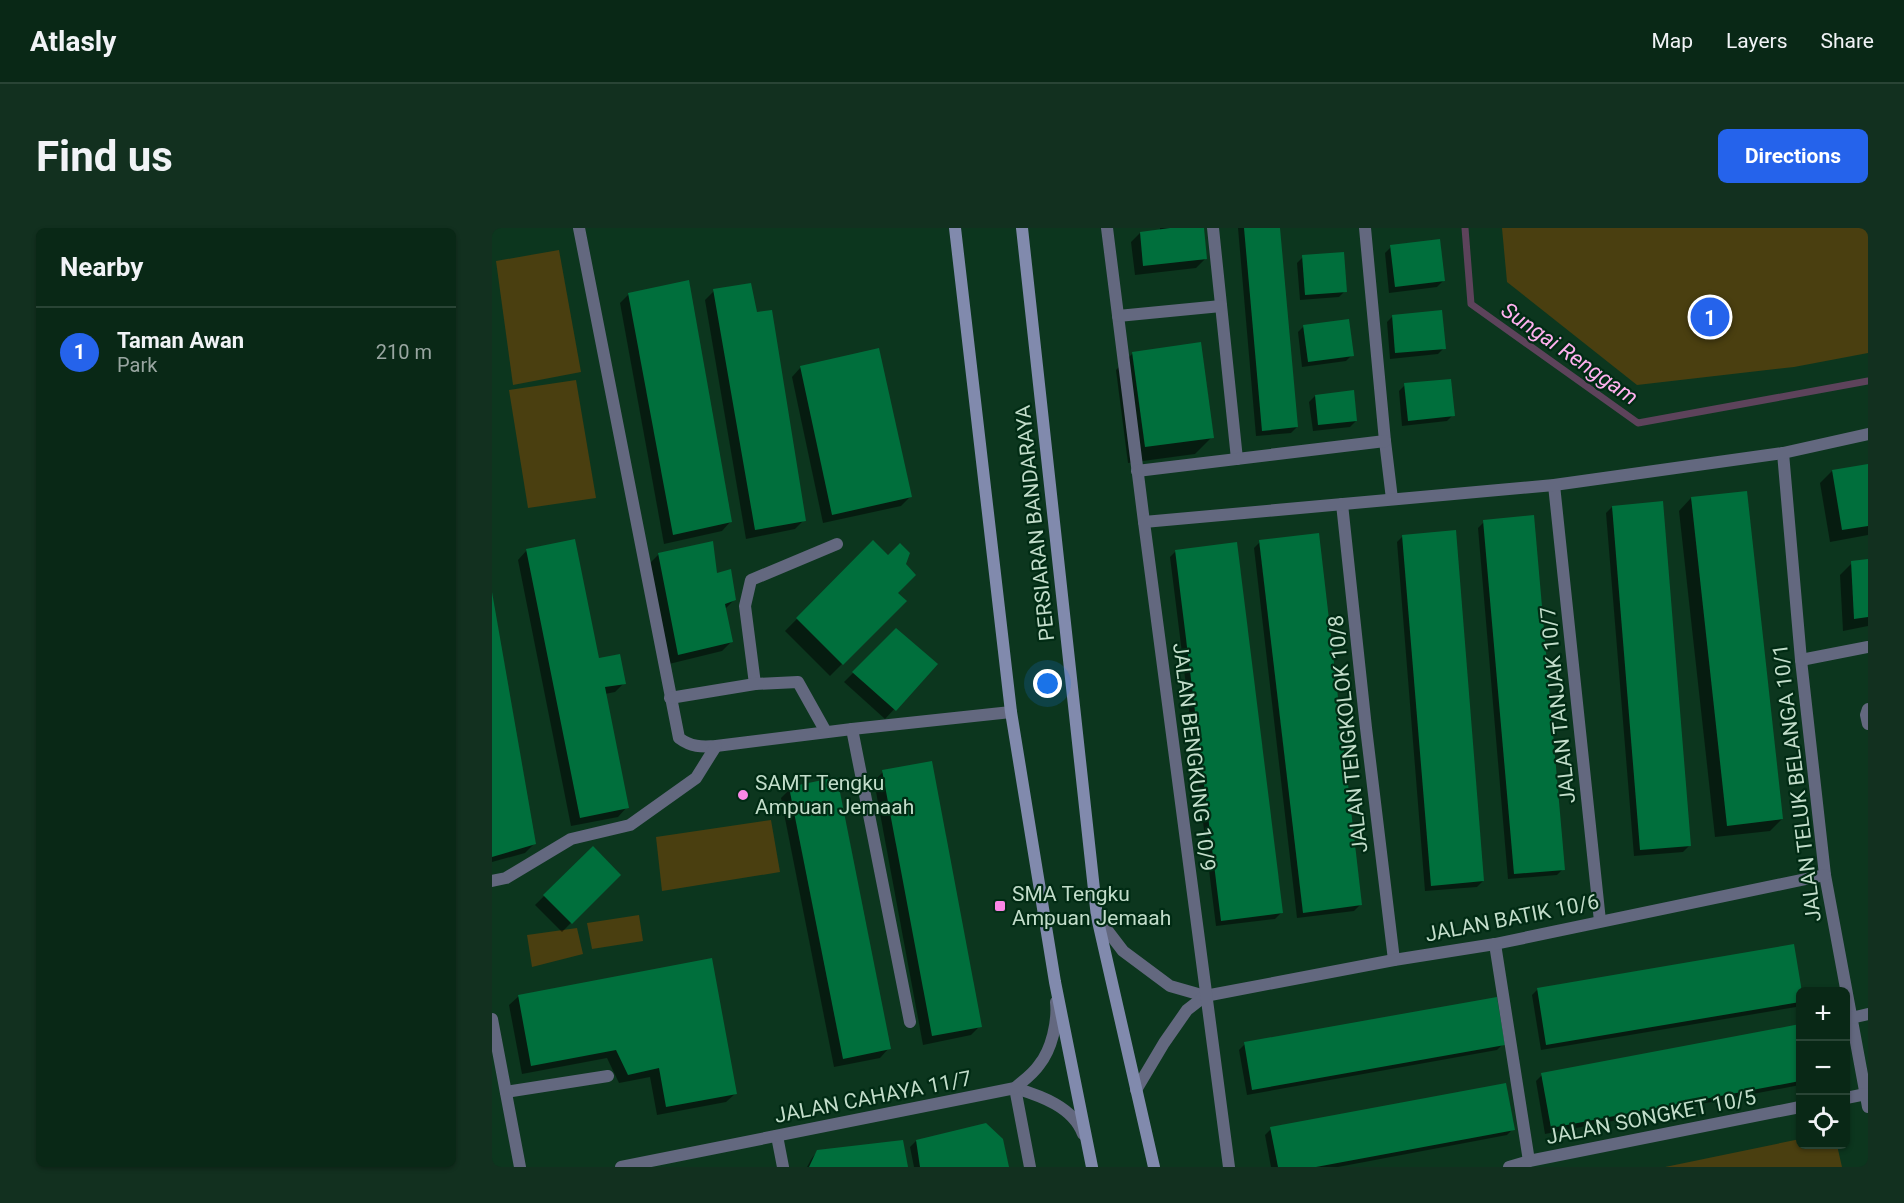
<!DOCTYPE html>
<meta charset="utf-8">
<style>
body{margin:0;font-family:Roboto,sans-serif;background:#12301f;color:#f1f3f6}
.controls{position:absolute;right:18px;bottom:18px;display:grid;overflow:hidden;border-radius:9px;box-shadow:0 2px 4px #0004}
.controls button{width:54px;height:54px;display:grid;place-items:center;padding:0;border:0;border-bottom:2px solid #294435;background:#092816;color:#f1f3f6;font:30px sans-serif}
.you{position:absolute;left:556px;top:456px;width:21px;height:21px;margin:-15px;border:4px solid #fff;border-radius:50%;background:#1a73e8;box-shadow:0 0 0 9px #1a73e833}
.badge{display:grid;place-items:center;width:39px;height:39px;border-radius:50%;background:#2563eb;color:#fff;font-size:20px;font-weight:700}
.pin{position:absolute;translate:-50% -50%;border:3px solid #fff;box-shadow:0 2px 6px #0006}
.list{margin:0;padding:0;list-style:none}
h2{display:flex;justify-content:space-between;align-items:center;height:78px;margin:0;padding:0 24px;font-size:26px}
h2 small{font-size:20px;font-weight:400;color:#99a6a1}
.list li{display:grid;grid-template-columns:39px 1fr auto;gap:18px;align-items:center;box-sizing:border-box;height:90px;padding:0 24px;border-top:2px solid #294435}
.list b{display:block;font-size:22px;white-space:nowrap}
.list p{margin:0;font-size:20px;white-space:nowrap;color:#99a6a1}
.list em{font-size:20px;font-style:normal;color:#99a6a1}
.icon{flex:none;width:33px;height:33px;fill:none;stroke:currentColor;stroke-width:2;stroke-linecap:round;stroke-linejoin:round}
.map{position:relative;flex:none;width:1376px;height:939px;overflow:hidden;border-radius:9px}
header{display:flex;align-items:center;gap:36px;box-sizing:border-box;height:84px;padding:0 30px;background:#092816;border-bottom:2px solid #294435}
header strong{font-size:28px}
nav{display:flex;gap:33px;margin-inline-start:auto;font-size:21px}
.intro{display:flex;align-items:center;justify-content:space-between;box-sizing:border-box;height:144px;padding:0 36px}
h1{margin:0;font-size:42px}
.button{padding:15px 27px;border-radius:9px;background:#2563eb;color:#fff;font-size:21px;font-weight:700}
main{display:flex;gap:36px;padding:0 36px}
aside{flex:1;background:#092816;border-radius:9px;box-shadow:0 2px 4px #0004}
.map>svg:first-child{display:block}
</style>
<header>
<strong>Atlasly</strong>
<nav><a>Map</a><a>Layers</a><a>Share</a></nav>
</header>
<div class="intro"><h1>Find us</h1><a class="button">Directions</a></div>
<main>
<aside>
<h2>Nearby<small></small></h2>
<ul class="list">
<li><span class="badge">1</span><div><b>Taman Awan</b><p>Park</p></div><em>210 m</em></li>
</ul>
</aside>
<div class="map">
<svg width="1376" height="939" viewBox="0 0 1376 939">
<rect width="100%" height="100%" fill="#0c361e"/>
<!-- green -->
<g fill="#4a3f10">
<path d="M1010,0H1376V125L1302,139L1145,157L1015,54Z"/>
<path d="M67,22L89,144L21,157L4,33Z"/>
<path d="M84,152L104,270L36,280L17,162Z"/>
<path d="M279,592L288,644L170,663L164,609Z"/>
<path d="M147,687L151,713L100,721L95,695Z"/>
<path d="M85,700L91,726L40,739L35,707Z"/>
<path d="M1308,911V916L1345,917L1350,939H1173Z"/>
</g>
<!-- shadow -->
<g fill="#0007">
<path d="M668,0H710L714,30L704,40L643,47L639,14L648,5L668,3Z"/>
<path d="M746,0H787L805,199L799,205L764,208Z"/>
<path d="M899,19L951,53L945,59L897,65L893,25Z"/>
<path d="M811,29L853,63L847,69L808,72L805,35Z"/>
<path d="M222,63L312,292L303,301L254,311L213,72Z"/>
<path d="M137,66L239,293L230,303L172,316L128,75Z"/>
<path d="M901,88L952,120L946,126L898,131L895,94Z"/>
<path d="M812,98L860,127L854,133L810,139L806,104Z"/>
<path d="M641,125L720,209L703,226L636,235L624,142Z"/>
<path d="M309,139L418,269L409,278L331,295L300,149Z"/>
<path d="M913,157L961,187L955,193L910,198L907,163Z"/>
<path d="M823,168L864,193L858,199L821,203L817,174Z"/>
<path d="M1376,237V307L1338,314L1328,255L1340,243Z"/>
<path d="M1199,270L1290,591L1278,603L1223,609L1187,283Z"/>
<path d="M1120,279L1197,618L1191,624L1142,628L1114,285Z"/>
<path d="M992,294L1071,641L1065,647L1016,651L986,300Z"/>
<path d="M911,308L991,653L985,659L933,663L905,314Z"/>
<path d="M381,314L404,365L413,373L338,448L293,403Z"/>
<path d="M768,314L868,677L862,683L805,690L762,320Z"/>
<path d="M35,322L106,431L132,455L123,464L113,466L135,579L126,589L79,598L26,332Z"/>
<path d="M684,323L789,685L783,691L724,698L678,329Z"/>
<path d="M167,326L224,347L243,371L233,381L239,414L230,423L177,436L158,335Z"/>
<path d="M1376,332V398L1351,403L1348,347L1360,335Z"/>
<path d="M0,368L43,615L33,625L0,634Z"/>
<path d="M404,402L444,436L393,491L352,454Z"/>
<path d="M391,544L488,798L479,807L431,817L382,553Z"/>
<path d="M298,561L397,820L388,830L342,839L289,570Z"/>
<path d="M101,620L126,647L70,704L43,677Z"/>
<path d="M1046,761L1309,764L1308,774L1304,779L1049,822L1040,767Z"/>
<path d="M27,768L244,865L234,874L165,887L158,849L127,855L115,830L30,846L17,777Z"/>
<path d="M1308,798V857L1053,906L1044,853L1050,847Z"/>
<path d="M753,816H1011L1005,822L755,867L747,822Z"/>
<path d="M779,901H1021L1015,907L846,939H779L773,907Z"/>
<path d="M424,913L515,939H422L418,919Z"/>
<path d="M326,923L414,939H315L320,930Z"/>
</g>
<g fill="none" stroke-linecap="round" stroke-linejoin="round">
<!-- stream -->
<path stroke="#5d435b" stroke-width="7" d="M973,0L979,76L1146,195L1376,153"/>
</g>
<!-- building -->
<g fill="#006f3c">
<path d="M678,0H712L715,31L651,38L648,4Z"/>
<path d="M752,0H788L806,199L770,203Z"/>
<path d="M948,11L953,53L903,59L898,17Z"/>
<path d="M852,24L855,64L813,67L810,27Z"/>
<path d="M197,52L240,294L181,307L136,65Z"/>
<path d="M259,55L265,84L280,82L314,293L263,302L221,61Z"/>
<path d="M950,82L954,121L903,125L900,87Z"/>
<path d="M857,91L862,128L816,134L811,97Z"/>
<path d="M709,114L722,210L653,219L640,124Z"/>
<path d="M387,120L420,269L340,287L308,138Z"/>
<path d="M959,151L963,188L916,193L912,155Z"/>
<path d="M862,162L865,193L826,197L823,167Z"/>
<path d="M1376,236V298L1350,302L1340,242Z"/>
<path d="M1255,263L1291,591L1235,598L1199,269Z"/>
<path d="M1171,273L1199,618L1148,622L1120,278Z"/>
<path d="M1042,287L1073,642L1022,646L991,292Z"/>
<path d="M964,302L992,653L939,658L910,307Z"/>
<path d="M827,305L870,677L811,685L767,312Z"/>
<path d="M83,311L107,430L128,426L134,456L113,459L137,580L88,590L34,321Z"/>
<path d="M381,312L396,327L408,315L418,325L414,336L424,347L406,365L415,373L351,437L304,390Z"/>
<path d="M221,313L225,345L239,341L244,372L233,376L241,414L186,427L166,325Z"/>
<path d="M745,314L791,685L729,693L683,322Z"/>
<path d="M1376,331V389L1362,391L1359,333Z"/>
<path d="M0,364L44,616L0,629Z"/>
<path d="M404,400L446,436L404,483L360,444Z"/>
<path d="M440,533L490,799L440,808L390,542Z"/>
<path d="M345,549L399,821L351,831L297,559Z"/>
<path d="M101,618L129,647L80,696L51,667Z"/>
<path d="M1302,716L1310,764H1308V774L1054,817L1045,760Z"/>
<path d="M220,730L245,866L174,879L167,840L136,847L124,822L39,838L26,767Z"/>
<path d="M1005,769L1013,817L760,862L752,814Z"/>
<path d="M1308,796V853L1059,900L1049,845Z"/>
<path d="M1014,855L1023,902L824,939H786L778,899Z"/>
<path d="M494,895L511,911L517,939H428L424,912Z"/>
<path d="M411,912L416,939H317L325,922Z"/>
</g>
<g fill="none" stroke-linecap="round" stroke-linejoin="round">
<!-- lane -->
<g stroke="#63687f" stroke-width="12">
<path d="M87,0L187,510C199,519 209,519 224,518L360,501L519,484"/>
<path d="M615,0L652,294"/>
<path d="M721,0L745,231"/>
<path d="M873,0L893,213L900,271"/>
<path d="M626,88L729,78"/>
<path d="M645,243L893,213"/>
<path d="M263,456L253,378L259,352L345,316"/>
<path d="M178,470L263,456L306,454L334,504"/>
<path d="M360,501L418,794"/>
<path d="M0,653L14,650L79,611L138,597L204,550L224,518"/>
<path d="M14,864L116,848"/>
</g>
<!-- street -->
<g stroke="#63687f" stroke-width="12">
<path d="M1291,225L1309,432L1333,647L1376,879"/>
<path d="M1062,257L1108,693"/>
<path d="M850,276L874,500L902,732"/>
<path d="M1309,432L1376,419"/>
<path d="M1376,481L1374,487L1376,496"/>
<path d="M605,689L631,723L678,758L713,768"/>
<path d="M1003,716L1037,933"/>
<path d="M1359,790L1376,786"/>
<path d="M0,791L28,939"/>
<path d="M523,860C549,868 581,879 591,906"/>
<path d="M523,860L538,939"/>
<path d="M644,862L672,815L695,782L713,768L902,732L1003,716L1333,647"/>
<path d="M1354,870L1374,866"/>
<path d="M285,908L291,939"/>
<path d="M129,939L523,860C531,853 541,846 547,837C560,821 566,793 564,774"/>
<path d="M737,939L652,294L1062,257L1291,225L1376,206"/>
<path d="M1017,939L1037,933L1308,879"/>
</g>
<!-- secondary -->
<g stroke="#818aad" stroke-width="12">
<path d="M463,0L519,484L563,754L600,939"/>
<path d="M530,0L605,689L662,939"/>
</g>
</g>
<!-- markers -->
<g fill="#fb87e6" stroke="#012b14" stroke-width="2">
<circle cx="251" cy="567" r="6"/>
<rect x="502" y="672" width="12" height="12" rx="3"/>
</g>
<g text-anchor="middle" stroke-width="4.5" stroke-linejoin="round" paint-order="stroke">
<!-- street labels -->
<g font-size="21" fill="#c2ddca" stroke="#012b14">
<text transform="translate(543 295) rotate(-96)" y="7">PERSIARAN BANDARAYA</text>
<text transform="translate(1066 477) rotate(-96)" y="7">JALAN TANJAK 10/7</text>
<text transform="translate(856 506) rotate(-96)" y="7">JALAN TENGKOLOK 10/8</text>
<text transform="translate(702 529) rotate(83)" y="7">JALAN BENGKUNG 10/9</text>
<text transform="translate(1305 555) rotate(-97)" y="7">JALAN TELUK BELANGA 10/1</text>
<text transform="translate(1020 690) rotate(-11)" y="7">JALAN BATIK 10/6</text>
<text transform="translate(381 869) rotate(-11)" y="7">JALAN CAHAYA 11/7</text>
<text transform="translate(1159 889) rotate(-11)" y="7">JALAN SONGKET 10/5</text>
</g>
<!-- poi labels -->
<g font-size="21" fill="#c2ddca" stroke="#012b14" text-anchor="start">
<text x="263" y="562">SAMT Tengku<tspan x="263" dy="24">Ampuan Jemaah</tspan></text>
<text x="520" y="673">SMA Tengku<tspan x="520" dy="24">Ampuan Jemaah</tspan></text>
</g>
<!-- water labels -->
<g font-size="22" font-style="italic" fill="#ffb1ef" stroke="#012b14">
<text transform="translate(1078 125) rotate(35)" y="8">Sungai Renggam</text>
</g>
</g>
</svg>
<div class="controls">
<button>+</button>
<button>−</button>
<button><svg class="icon" aria-label="locate" viewBox="0 0 24 24"><circle cx="12" cy="12" r="6"/><path d="M12 2v4M12 18v4M2 12h4M18 12h4"/></svg></button>
</div>
<div class="you"></div>
<div class="pin badge" style="left:1218px;top:89px">1</div>
</div>
</main>
